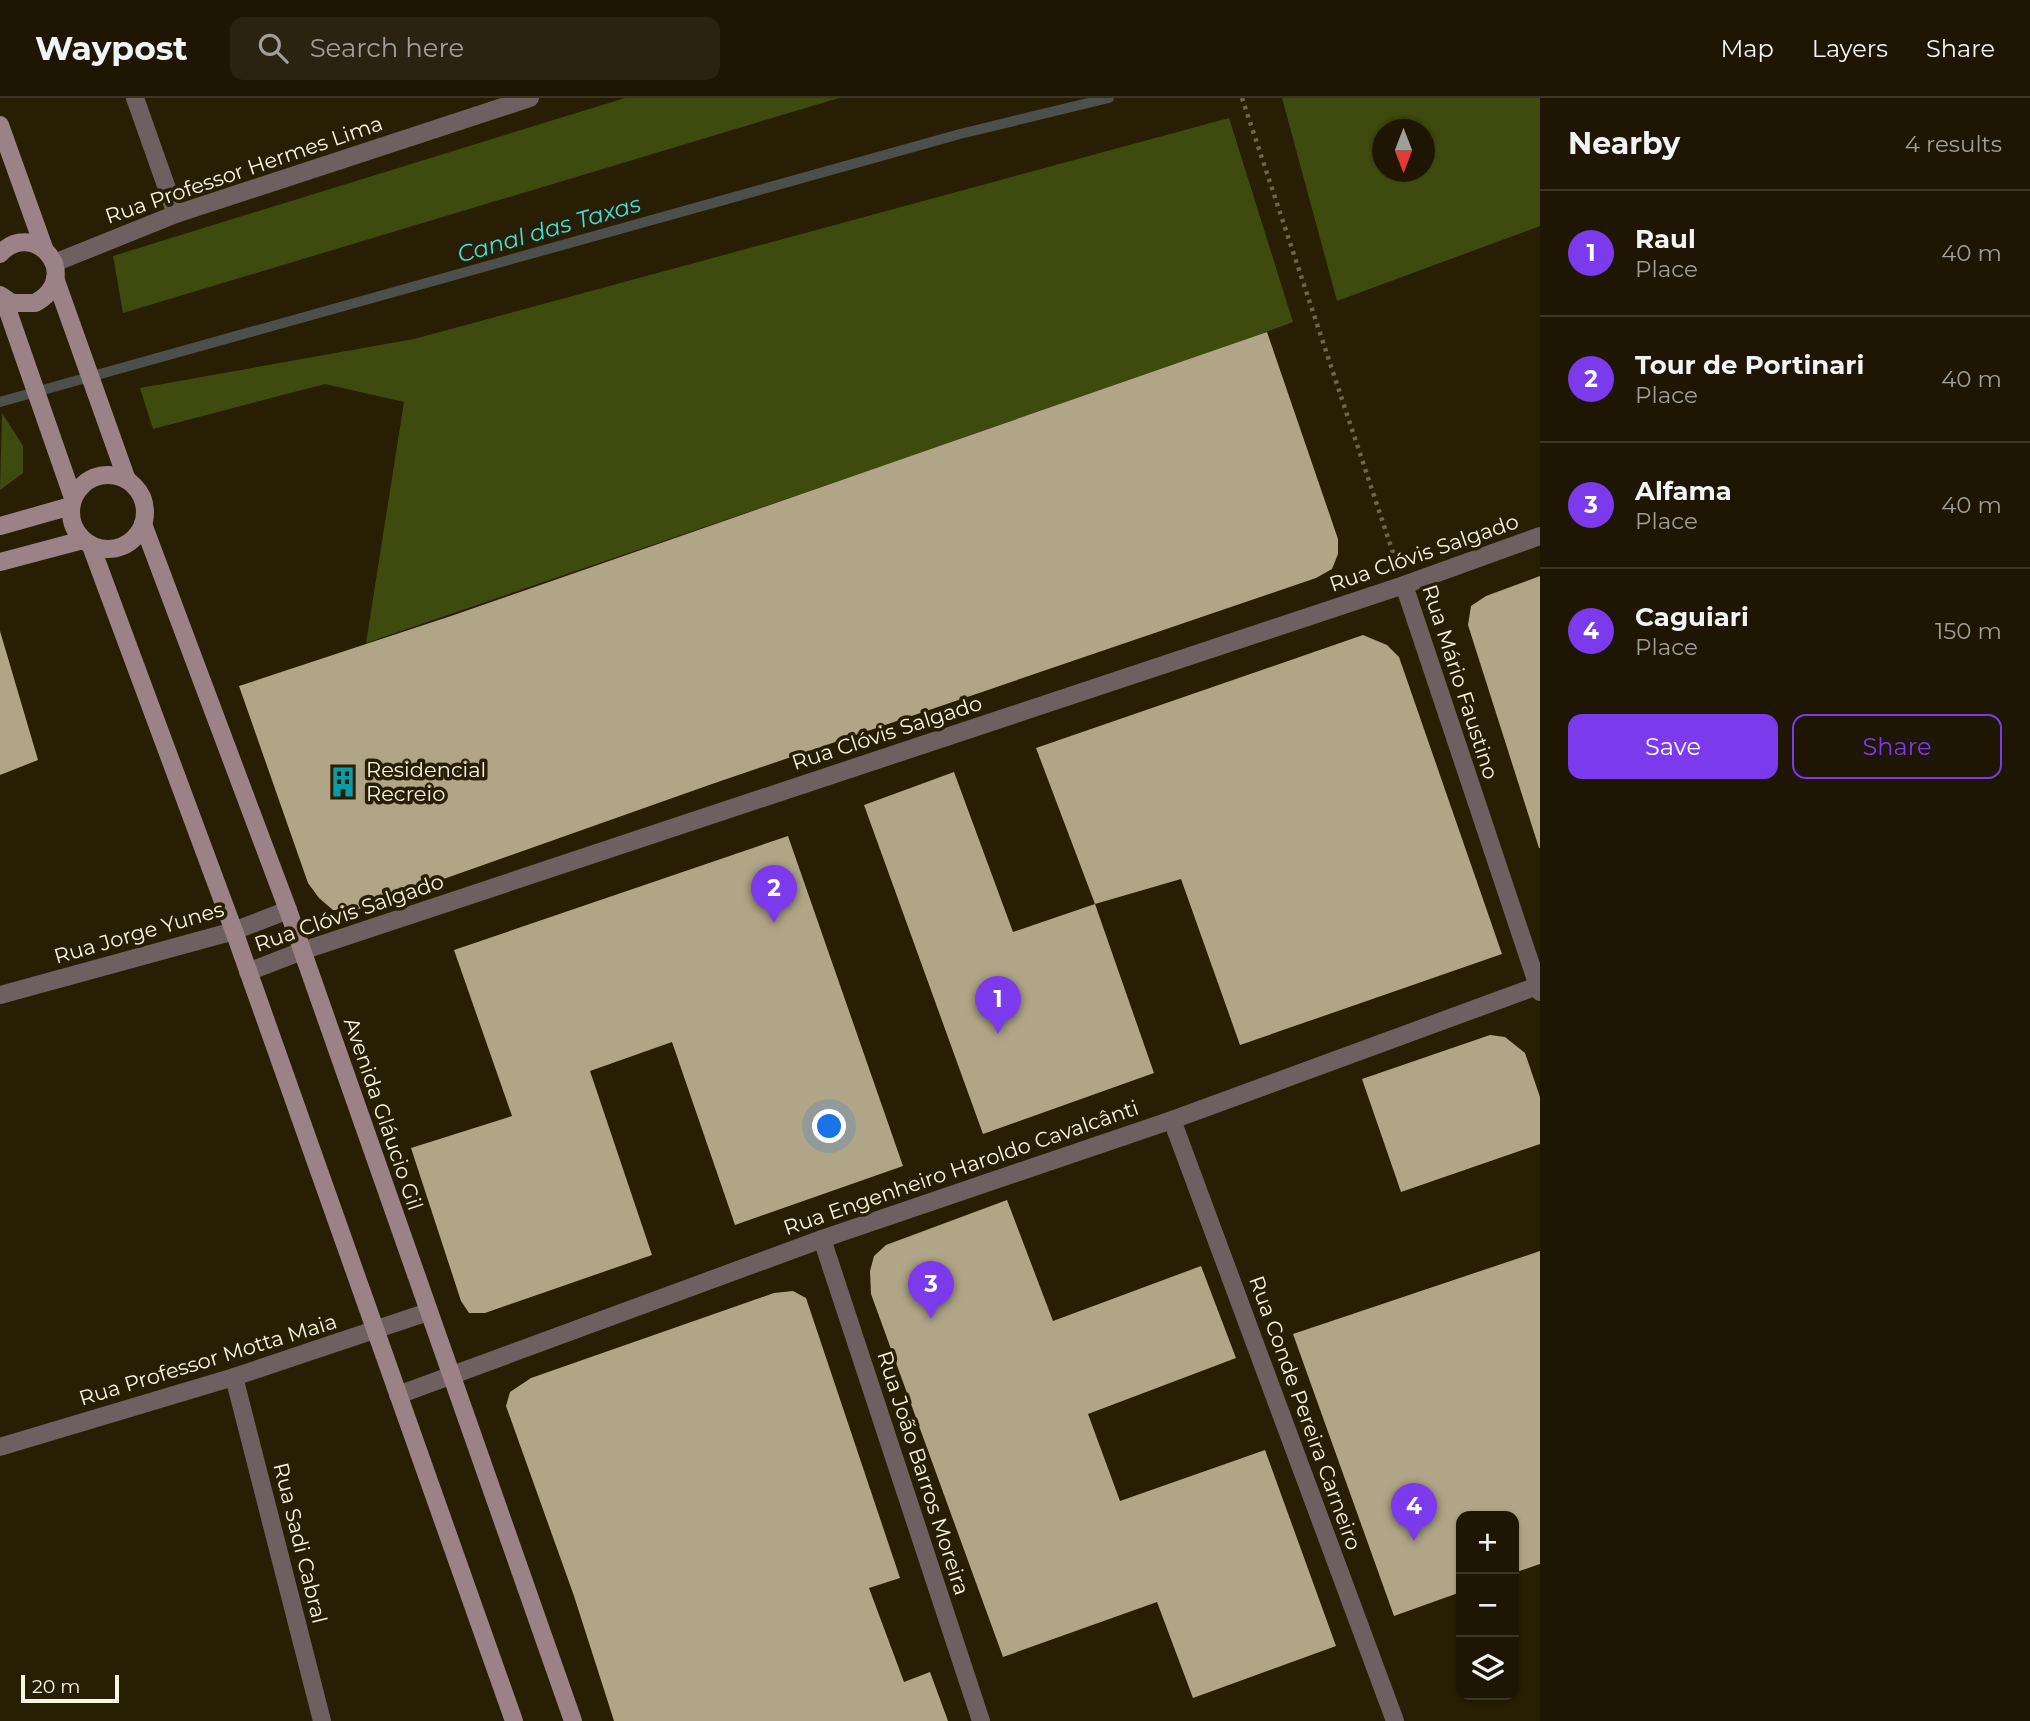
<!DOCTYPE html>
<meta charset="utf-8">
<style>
body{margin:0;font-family:Montserrat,sans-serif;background:#2b2311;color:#f1f3f6}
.controls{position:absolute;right:21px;bottom:21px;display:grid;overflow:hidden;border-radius:14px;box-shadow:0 2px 5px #0004}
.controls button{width:63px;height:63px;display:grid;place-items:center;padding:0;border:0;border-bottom:2px solid #3c3524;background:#1e1602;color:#f1f3f6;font:35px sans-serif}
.compass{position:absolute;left:1372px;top:21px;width:63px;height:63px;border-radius:50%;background:#1e1602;box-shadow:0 2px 5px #0004;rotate:180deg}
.scale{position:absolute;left:21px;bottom:18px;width:98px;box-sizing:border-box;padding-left:7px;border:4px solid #faf4e4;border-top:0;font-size:19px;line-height:24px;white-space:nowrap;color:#faf4e4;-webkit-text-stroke:5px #281e03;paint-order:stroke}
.you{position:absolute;left:830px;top:1029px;width:24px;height:24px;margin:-18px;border:5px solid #fff;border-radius:50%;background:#1a73e8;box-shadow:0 0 0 10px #1a73e833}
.badge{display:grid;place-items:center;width:46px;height:46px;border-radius:50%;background:#7c3aed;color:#fff;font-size:23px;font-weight:700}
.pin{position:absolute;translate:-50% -58px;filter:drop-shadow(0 2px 4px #0008)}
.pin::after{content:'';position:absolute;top:37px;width:24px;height:21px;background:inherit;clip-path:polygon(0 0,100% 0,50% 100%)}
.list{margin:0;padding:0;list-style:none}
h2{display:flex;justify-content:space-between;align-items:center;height:91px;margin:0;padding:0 28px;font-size:30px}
h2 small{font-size:23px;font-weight:400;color:#a19f99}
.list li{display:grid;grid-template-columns:46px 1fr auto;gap:21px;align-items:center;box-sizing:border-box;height:126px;padding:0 28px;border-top:2px solid #3c3524}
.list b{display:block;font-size:26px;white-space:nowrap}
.list p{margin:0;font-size:23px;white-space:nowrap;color:#a19f99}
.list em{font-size:23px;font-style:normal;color:#a19f99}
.actions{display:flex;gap:14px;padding:21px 28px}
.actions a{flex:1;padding:16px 0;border:2px solid #7c3aed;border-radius:14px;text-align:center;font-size:24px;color:#7c3aed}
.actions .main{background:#7c3aed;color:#fff}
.icon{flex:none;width:38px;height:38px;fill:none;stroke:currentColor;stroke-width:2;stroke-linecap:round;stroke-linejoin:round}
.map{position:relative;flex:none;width:1540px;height:1623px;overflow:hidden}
header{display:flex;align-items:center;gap:42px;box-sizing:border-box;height:98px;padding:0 35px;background:#1e1602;border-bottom:2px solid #3c3524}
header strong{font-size:33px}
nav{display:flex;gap:38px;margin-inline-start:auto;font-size:24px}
.search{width:490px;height:63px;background:#2b2311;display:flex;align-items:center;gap:18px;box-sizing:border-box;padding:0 24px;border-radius:14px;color:#a19f99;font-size:26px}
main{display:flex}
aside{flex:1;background:#1e1602}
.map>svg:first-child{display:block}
</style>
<header>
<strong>Waypost</strong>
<div class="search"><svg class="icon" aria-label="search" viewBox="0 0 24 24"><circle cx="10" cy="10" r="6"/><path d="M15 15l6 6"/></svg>Search here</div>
<nav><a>Map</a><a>Layers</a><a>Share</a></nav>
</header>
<main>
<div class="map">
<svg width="1540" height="1623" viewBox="0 0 1540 1623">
<rect width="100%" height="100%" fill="#281e03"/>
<!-- green -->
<g fill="#3f4a0f" fill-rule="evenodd">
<path d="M625,0H839L123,215L113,158Z"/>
<path d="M1282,0H1540V128L1337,203ZM1382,32H1424V74H1382Z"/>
<path d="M1229,20L1293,224L1163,272L366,545L404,304L325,286L153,331L140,290L414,241Z"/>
<path d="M2,315L23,348V375L0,392Z"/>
</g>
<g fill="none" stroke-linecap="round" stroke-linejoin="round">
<!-- stream -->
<path stroke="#4c4f4b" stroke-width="10" d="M0,304L960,36L1109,0"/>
</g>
<!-- building -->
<g fill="#b1a587">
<path d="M1267,234L1338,441V456L1332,471L1316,480L712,686L356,812H333L319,800L308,785L239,588L454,517Z"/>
<path d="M1540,478V750H1539L1468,527L1471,508L1486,498Z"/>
<path d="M0,533L38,662L0,677Z"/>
<path d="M1363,537L1387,547L1399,559L1502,856L1240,947L1181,781L1095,806L1036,650Z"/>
<path d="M954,674L1013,834L1095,806L1154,975L983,1036L864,707Z"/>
<path d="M788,738L903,1068L735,1127L672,944L590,973L652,1157L485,1215H469L461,1203L411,1050L512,1018L454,852Z"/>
<path d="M1490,937L1505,939L1525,955L1540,999V1046L1401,1094L1362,981Z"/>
<path d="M1007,1102L1053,1223L1201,1168L1236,1260L1088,1316L1120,1403L1265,1352L1336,1548L1193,1600L1157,1504L1003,1559L871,1196L870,1173L874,1158L886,1147Z"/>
<path d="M1540,1153V1466L1514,1475V1418H1461V1494L1394,1518L1293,1236Z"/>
<path d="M793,1193L806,1200L900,1480L869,1490L904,1584L930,1574L948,1623H614L574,1498L506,1308L510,1294L531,1280L774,1195Z"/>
</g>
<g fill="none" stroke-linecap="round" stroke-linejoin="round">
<!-- path -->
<path stroke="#6d644d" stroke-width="4.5" stroke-dasharray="3.5 5" stroke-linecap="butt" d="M1242,0L1396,464"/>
<!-- street -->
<g stroke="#6e5f61" stroke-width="18">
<path d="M135,0L176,116"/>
<path d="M54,165L176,116L530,0"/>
<path d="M1404,487L1540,894"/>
<path d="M248,874L302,853L1404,487L1540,438"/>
<path d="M0,897L234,833L288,812"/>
<path d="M1172,1022L1395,1623"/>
<path d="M822,1141L981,1623"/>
<path d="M234,1279L322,1623"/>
<path d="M398,1297L822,1141L1172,1022L1540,887"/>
<path d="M0,1349L234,1279L428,1214"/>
</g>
<!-- secondary -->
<g stroke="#9b8287" stroke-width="18">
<path d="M0,27L44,150"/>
<path d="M0,156C33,119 85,178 35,205H12L0,197"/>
<path d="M55,180L127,382"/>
<path d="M3,199L73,400"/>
<circle cx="108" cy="414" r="37"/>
<path d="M143,426L288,812L573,1623"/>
<path d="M0,428L71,408"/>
<path d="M91,448L234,833L514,1623"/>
<path d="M0,464L83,442"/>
</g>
</g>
<!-- icons -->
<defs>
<g id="building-bare" transform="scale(2.415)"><path d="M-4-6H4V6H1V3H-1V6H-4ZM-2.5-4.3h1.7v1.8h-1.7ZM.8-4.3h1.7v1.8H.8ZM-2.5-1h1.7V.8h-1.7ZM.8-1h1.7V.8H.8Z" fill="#0f9aa8" stroke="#281e03" stroke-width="2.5" paint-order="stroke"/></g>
</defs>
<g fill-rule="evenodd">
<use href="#building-bare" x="343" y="684"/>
</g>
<g text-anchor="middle" stroke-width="7" stroke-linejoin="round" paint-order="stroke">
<!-- street labels -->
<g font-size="21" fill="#faf4e4" stroke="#281e03">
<text transform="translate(244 72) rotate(-19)" y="7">Rua Professor Hermes Lima</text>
<text transform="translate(1424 455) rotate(-19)" y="7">Rua Clóvis Salgado</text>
<text transform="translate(1460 584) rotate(72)" y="7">Rua Mário Faustino</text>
<text transform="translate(887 635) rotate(-18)" y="7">Rua Clóvis Salgado</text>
<text transform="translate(349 815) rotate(-19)" y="7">Rua Clóvis Salgado</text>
<text transform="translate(139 835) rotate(-16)" y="7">Rua Jorge Yunes</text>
<text transform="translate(383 1016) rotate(71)" y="7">Avenida Gláucio Gil</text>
<text transform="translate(961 1070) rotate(-19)" y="7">Rua Engenheiro Haroldo Cavalcânti</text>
<text transform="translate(208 1262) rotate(-17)" y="7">Rua Professor Motta Maia</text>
<text transform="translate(1305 1315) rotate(70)" y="7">Rua Conde Pereira Carneiro</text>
<text transform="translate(923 1375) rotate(72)" y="7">Rua João Barros Moreira</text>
<text transform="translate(300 1445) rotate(76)" y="7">Rua Sadi Cabral</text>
</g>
<!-- poi labels -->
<g font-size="21" fill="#faf4e4" stroke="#281e03" text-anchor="start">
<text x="366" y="679">Residencial<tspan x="366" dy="24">Recreio</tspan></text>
</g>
<!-- water labels -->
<g font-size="23" font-style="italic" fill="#41e0e5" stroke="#281e03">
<text transform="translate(549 131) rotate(-16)" y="8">Canal das Taxas</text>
</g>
</g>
</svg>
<div class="controls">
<button>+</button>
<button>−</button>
<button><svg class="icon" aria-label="layers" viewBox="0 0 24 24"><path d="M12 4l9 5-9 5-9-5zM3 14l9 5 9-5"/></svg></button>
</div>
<svg class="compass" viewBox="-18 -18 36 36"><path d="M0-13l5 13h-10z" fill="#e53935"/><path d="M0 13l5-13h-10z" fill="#a19f99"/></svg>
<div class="scale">20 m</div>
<div class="you"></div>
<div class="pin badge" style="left:998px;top:936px">1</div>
<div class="pin badge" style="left:774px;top:825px">2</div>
<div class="pin badge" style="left:931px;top:1221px">3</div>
<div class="pin badge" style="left:1414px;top:1443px">4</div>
</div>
<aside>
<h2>Nearby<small>4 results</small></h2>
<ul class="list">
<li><span class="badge">1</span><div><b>Raul</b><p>Place</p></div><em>40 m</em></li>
<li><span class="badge">2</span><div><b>Tour de Portinari</b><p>Place</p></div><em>40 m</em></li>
<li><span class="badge">3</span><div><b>Alfama</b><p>Place</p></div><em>40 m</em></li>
<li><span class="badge">4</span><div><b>Caguiari</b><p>Place</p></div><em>150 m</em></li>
</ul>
<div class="actions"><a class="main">Save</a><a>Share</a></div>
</aside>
</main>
